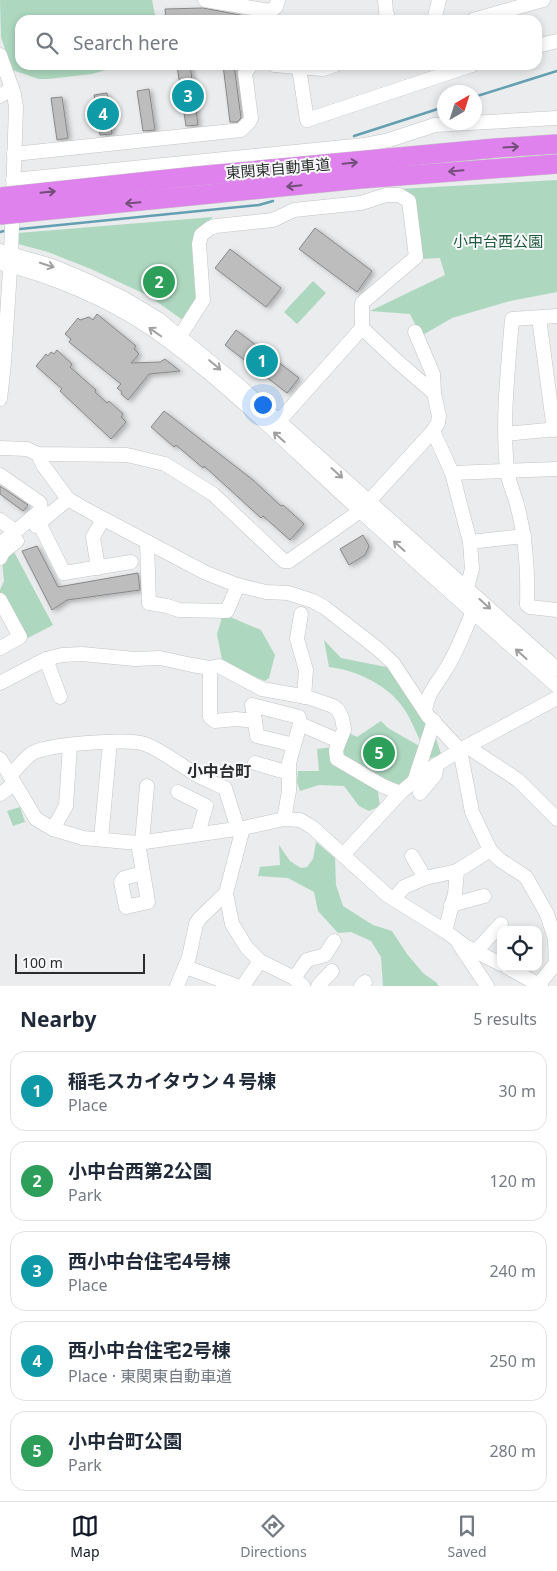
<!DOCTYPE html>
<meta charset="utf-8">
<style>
body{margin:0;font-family:"Noto Sans","Noto Sans JP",sans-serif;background:#f2f2f3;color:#1f2937}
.controls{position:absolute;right:15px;bottom:15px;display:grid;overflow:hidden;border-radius:10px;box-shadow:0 2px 8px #0003}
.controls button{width:45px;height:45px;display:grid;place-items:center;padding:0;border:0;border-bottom:1px solid #e0e1e3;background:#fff;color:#1f2937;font:25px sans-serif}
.compass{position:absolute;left:437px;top:85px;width:45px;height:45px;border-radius:50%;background:#fff;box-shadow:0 2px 8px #0003;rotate:39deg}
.scale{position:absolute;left:15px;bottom:12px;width:130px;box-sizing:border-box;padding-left:5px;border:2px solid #2b2c2c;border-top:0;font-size:14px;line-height:18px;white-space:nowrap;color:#2b2c2c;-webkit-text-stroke:4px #f8f9fa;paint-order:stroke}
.you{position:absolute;left:262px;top:404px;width:18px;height:18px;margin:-12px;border:4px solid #fff;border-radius:50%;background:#1a73e8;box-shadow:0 0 0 8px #1a73e833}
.badge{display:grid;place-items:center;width:32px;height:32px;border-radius:50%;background:#111827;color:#fff;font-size:16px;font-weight:700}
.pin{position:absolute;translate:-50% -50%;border:2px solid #fff;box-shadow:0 1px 5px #0006}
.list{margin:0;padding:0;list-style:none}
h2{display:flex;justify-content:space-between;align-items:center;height:65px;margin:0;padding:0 20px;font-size:21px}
h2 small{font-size:16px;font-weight:400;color:#747a83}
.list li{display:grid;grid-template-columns:32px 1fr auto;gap:15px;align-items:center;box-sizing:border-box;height:80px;margin:0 10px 10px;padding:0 10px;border:1px solid #e0e1e3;border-radius:15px}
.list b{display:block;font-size:19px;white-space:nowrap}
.list p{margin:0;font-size:16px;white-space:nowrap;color:#747a83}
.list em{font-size:16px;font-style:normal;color:#747a83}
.icon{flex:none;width:28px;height:28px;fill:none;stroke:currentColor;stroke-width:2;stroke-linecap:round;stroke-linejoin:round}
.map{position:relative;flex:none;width:557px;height:986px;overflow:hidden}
.search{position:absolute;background:#fff;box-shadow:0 2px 8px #0003;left:15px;right:15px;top:15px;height:55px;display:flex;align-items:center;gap:12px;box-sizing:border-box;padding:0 18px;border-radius:15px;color:#747a83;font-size:19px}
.sheet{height:515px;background:#fff}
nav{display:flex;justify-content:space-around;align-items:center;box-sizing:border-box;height:70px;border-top:1px solid #e0e1e3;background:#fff;font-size:14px;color:#747a83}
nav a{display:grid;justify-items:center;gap:2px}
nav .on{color:#111827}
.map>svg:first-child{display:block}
</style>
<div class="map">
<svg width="557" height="986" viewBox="0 0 557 986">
<defs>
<filter id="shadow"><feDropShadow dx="3" dy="2" stdDeviation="2.5" flood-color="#0004"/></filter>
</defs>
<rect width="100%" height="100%" fill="#eaeced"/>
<!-- green -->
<g fill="#add8bf">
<path d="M0,0H152L156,20H20V65H123L92,74L48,79H39L12,70L1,37Z"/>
<path d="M557,180V292L510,301L452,318L421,336L410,314L370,311L445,275L440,258L421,259L399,189Z"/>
<path d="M213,217L200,229L199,301L184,321L149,296L91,269L48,252L18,244V233Z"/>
<path d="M313,281L326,293L297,324L284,312Z"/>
<path d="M13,550L53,625L24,640L0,596V590L4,581L2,561Z"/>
<path d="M223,614L261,630L275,655L269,678L265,681L223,665L217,634Z"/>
<path d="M324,640L341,658L391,668L431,723L441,754L429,759C422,746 416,731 409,717C394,688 361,671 329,667Z"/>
<path d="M381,721L388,728L421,747L415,770L397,790L377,785L380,806L369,811L359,806L344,786L319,785L300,791L297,782L298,771H319L317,749L340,746L347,732L357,737Z"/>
<path d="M20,807L25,822L13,826L7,811Z"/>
<path d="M316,842L335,858L336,885L343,906L373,925L392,931L407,954L423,973L437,983L438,986H383L381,957L371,941L351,932L338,933L318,911L314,892L288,878L258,876L260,867L280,865L279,845L290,861L301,868L307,867L313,859Z"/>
</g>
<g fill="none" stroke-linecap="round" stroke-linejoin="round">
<!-- stream -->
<g stroke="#639fb1" stroke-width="2.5">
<path d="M474,97L557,71"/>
<path d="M354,136L444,107"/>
<path d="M20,229L259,205L273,201"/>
<path d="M0,232L4,231"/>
</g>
</g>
<!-- building -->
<g fill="#bebdbe" stroke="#898889" filter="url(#shadow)">
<path d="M203,8L256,18V20H166L165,9Z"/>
<path d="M190,65L198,125L186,126L177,66Z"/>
<path d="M223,65H234L241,118L237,122H230Z"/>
<path d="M149,89L155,130L143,131L137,91Z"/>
<path d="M107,93L112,134L100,135L94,95Z"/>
<path d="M62,97L68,138L57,140L51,98Z"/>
<path d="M315,228L372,271L357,292L299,249Z"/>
<path d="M230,249L281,288L266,307L215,268Z"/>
<path d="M97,314L136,346L134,349L139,354L131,363L160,362L165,359L180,371L149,374L128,400L121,394L122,392L117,388L121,384L69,342L71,339L65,334L78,318L80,320L89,317L93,320Z"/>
<path d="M236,330L299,378L287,393L225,345Z"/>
<path d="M57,350L72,364L70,367L96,390L95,392L107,403L109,401L123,414L121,417L126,422L111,439L60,391L62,389L36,366L46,354L48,356L51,352L54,354Z"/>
<path d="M164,411L253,480L281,506L283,505L304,524L290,540L263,516L261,518L204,466L203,468L176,445L174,447L151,427Z"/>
<path d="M0,486L28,505L23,511L0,494Z"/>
<path d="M363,535L369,546L365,555L349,565L340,549Z"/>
<path d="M37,546L58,587L138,573L140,590L67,600L52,610L22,551Z"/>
</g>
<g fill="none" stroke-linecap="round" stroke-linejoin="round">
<!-- minor casing -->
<g stroke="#c3c4c5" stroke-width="15">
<g id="minor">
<path d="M205,0L270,11L276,7L278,0"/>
<path d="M385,0L386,12L389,20"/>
<path d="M434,20L439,0"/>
<path d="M473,20L543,0"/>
<path d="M537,46L557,41"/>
<path d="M0,55L14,94L16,107L11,254L4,363L0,399"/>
<path d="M274,65L323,69L335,65"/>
<path d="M299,68L307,120L472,65"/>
<path d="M0,96L12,88"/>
<path d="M14,154L241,130L249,122L251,118L245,73L251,65"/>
<path d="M13,180L364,145L389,140L435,125L557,118"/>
<path d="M0,251L52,266L90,282L123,298L158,319L237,384L557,669"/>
<path d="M0,263C51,275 108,299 152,329C225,380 288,445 354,505C421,567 489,626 557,686"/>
<path d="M557,316L512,319C508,369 502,419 507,469C508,481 514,493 517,505C526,537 528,572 527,605L530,607L557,610"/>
<path d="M539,318L554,430"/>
<path d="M415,332L433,374L434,393"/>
<path d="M180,336L203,300L199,244L201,235L210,228L216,226L273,220L294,210L361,203L386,195H399L409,201L416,257L362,303V328L279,421"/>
<path d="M433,431L452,473L470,542L472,569L467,588"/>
<path d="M506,434L557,429"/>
<path d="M0,448L27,449L38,454L127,455L165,464L213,494L284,561H289L360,511L433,431L438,423L439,416L434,393L397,361L362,328"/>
<path d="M38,454L43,465L68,499L87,510L206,573L237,585L266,592L288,593L313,601L324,607L378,649L393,663L428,716L460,750L472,812L490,850L500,860L526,877L547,914L555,939L556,963L539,984"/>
<path d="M452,473L557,469"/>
<path d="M0,475L40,503L41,510L0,544"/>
<path d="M0,520L15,531"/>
<path d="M39,523L64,573L131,562"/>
<path d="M36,526L68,499"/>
<path d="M147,542L149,603L167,606L179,610L227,611L238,585"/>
<path d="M470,542L524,536"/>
<path d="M0,558L3,552L17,541"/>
<path d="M98,568L93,537L103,519"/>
<path d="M0,600L20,637L0,648"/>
<path d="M301,614L297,639L306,670L304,697"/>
<path d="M46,659L60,697"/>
<path d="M210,668V717L215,721L236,719L255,721L252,705L299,717L300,724L289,763V791L284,819"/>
<path d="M0,683L46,659L62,655L82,654L135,659L160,658L192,665L210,668L219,666L262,689L307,697L333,706L338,710L342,718L344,730L336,750L337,759L383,786L400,793"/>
<path d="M425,711C427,693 437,684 446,669C457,652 464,631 473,612"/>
<path d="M255,721L257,736L294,745"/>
<path d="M300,724L339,741"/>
<path d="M468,747L518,780L557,819"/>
<path d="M0,759L36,819L53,829L83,838L138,843L243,828L284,819L300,820L312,827L387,895L445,931L465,946L501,964"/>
<path d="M255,763L289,773"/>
<path d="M10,776C16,769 23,760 31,754C45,744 128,738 145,744C163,751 180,765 197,775C206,780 216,784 225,788L238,829"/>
<path d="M415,779L434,721"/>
<path d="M178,792L206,806L198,834"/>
<path d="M420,793L435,775L437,764"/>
<path d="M0,794L14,784"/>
<path d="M243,828L226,893L232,924L247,948L260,961L294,978L303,986"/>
<path d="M53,829L66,806L70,745"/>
<path d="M101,839L110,742"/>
<path d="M142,842L147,786"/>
<path d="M138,843L148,902L126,907L121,882L124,878L143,873"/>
<path d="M343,855L400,793L425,772L460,750L557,698"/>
<path d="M412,856L425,878"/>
<path d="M394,899L404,887L425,878L457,871"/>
<path d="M451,905L484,896"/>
<path d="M445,931L455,894L457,871L490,850"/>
<path d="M459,944L487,986"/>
<path d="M476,951L501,924"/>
<path d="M186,967L237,986"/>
<path d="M507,967L541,986"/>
<path d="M294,978L307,960L325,955L334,941"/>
<path d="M177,986L189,957L196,924L200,918L226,893"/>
<path d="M243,986L260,961"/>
<path d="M318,986L332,971"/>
<path d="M361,986L365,982"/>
</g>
</g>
<!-- minor -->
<use href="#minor" stroke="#fff" stroke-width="14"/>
<!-- highway-bridge casing -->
<g stroke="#c8c8c8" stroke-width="20" stroke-linecap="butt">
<g id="highway-bridge">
<path d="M0,197L197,176L496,148L557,144"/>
<path d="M0,215L360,179L557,164"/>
</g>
</g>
<!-- highway-bridge -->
<use href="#highway-bridge" stroke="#df82ed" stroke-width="19"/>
</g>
<!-- one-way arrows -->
<defs><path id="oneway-shaft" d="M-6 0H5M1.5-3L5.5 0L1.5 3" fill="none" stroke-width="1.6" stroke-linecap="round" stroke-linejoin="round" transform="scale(1.25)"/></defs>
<g stroke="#734e79">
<use href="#oneway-shaft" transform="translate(511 147) rotate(-3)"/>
<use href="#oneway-shaft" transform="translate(350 163) rotate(-5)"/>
<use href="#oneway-shaft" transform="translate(456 171) rotate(175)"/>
<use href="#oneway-shaft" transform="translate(294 186) rotate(174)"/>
<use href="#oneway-shaft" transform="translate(48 192) rotate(-6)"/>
<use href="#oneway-shaft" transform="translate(133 203) rotate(175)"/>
</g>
<g stroke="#a0a0a0">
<use href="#oneway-shaft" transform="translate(47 265) rotate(18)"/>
<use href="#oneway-shaft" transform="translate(155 332) rotate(-145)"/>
<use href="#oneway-shaft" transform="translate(215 365) rotate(40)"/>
<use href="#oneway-shaft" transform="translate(279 437) rotate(-138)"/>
<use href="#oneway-shaft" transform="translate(337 473) rotate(42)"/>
<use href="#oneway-shaft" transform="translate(399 546) rotate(-138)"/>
<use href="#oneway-shaft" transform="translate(485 604) rotate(42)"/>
<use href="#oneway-shaft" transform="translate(521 654) rotate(-138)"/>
</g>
<g text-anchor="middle" stroke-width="4" stroke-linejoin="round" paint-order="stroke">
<!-- street labels -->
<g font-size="15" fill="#2b2c2c" stroke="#f8f9fa">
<text transform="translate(278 169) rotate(-5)" y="5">東関東自動車道</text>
</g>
<!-- park labels -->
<g font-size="15" fill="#1d593c" stroke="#f8f9fa">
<text x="498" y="247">小中台西公園</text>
</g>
<!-- neighbourhood labels -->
<g font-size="16" font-weight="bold" fill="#2b2c2c" stroke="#f8f9fa">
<text x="219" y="777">小中台町</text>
</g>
</g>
</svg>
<div class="controls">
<button><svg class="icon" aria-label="locate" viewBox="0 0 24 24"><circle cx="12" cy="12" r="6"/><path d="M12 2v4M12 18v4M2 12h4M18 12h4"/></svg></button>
</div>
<svg class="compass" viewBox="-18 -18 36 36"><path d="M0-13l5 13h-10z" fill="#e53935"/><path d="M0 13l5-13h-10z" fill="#747a83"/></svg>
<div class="scale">100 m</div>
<div class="you"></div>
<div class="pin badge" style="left:262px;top:361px;background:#0f9aa8">1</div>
<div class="pin badge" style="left:159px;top:282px;background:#2e9e5b">2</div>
<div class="pin badge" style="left:188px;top:96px;background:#0f9aa8">3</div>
<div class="pin badge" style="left:103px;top:114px;background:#0f9aa8">4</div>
<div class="pin badge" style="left:379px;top:753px;background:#2e9e5b">5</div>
<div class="search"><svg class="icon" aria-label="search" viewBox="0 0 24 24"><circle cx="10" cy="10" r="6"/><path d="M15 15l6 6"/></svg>Search here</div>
</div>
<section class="sheet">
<h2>Nearby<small>5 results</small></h2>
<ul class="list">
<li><span class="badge" style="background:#0f9aa8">1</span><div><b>稲毛スカイタウン４号棟</b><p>Place</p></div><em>30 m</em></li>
<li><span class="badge" style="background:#2e9e5b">2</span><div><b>小中台西第2公園</b><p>Park</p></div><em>120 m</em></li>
<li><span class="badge" style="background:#0f9aa8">3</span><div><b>西小中台住宅4号棟</b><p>Place</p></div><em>240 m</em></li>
<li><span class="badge" style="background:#0f9aa8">4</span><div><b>西小中台住宅2号棟</b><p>Place · 東関東自動車道</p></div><em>250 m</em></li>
<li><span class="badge" style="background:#2e9e5b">5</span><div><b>小中台町公園</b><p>Park</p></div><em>280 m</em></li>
</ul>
</section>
<nav>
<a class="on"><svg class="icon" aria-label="map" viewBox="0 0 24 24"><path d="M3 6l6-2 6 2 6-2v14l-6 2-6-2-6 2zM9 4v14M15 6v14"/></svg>Map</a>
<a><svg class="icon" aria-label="directions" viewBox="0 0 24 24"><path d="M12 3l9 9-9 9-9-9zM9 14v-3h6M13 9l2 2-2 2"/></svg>Directions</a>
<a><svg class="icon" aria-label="saved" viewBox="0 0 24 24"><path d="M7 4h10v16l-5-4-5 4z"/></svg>Saved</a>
</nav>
